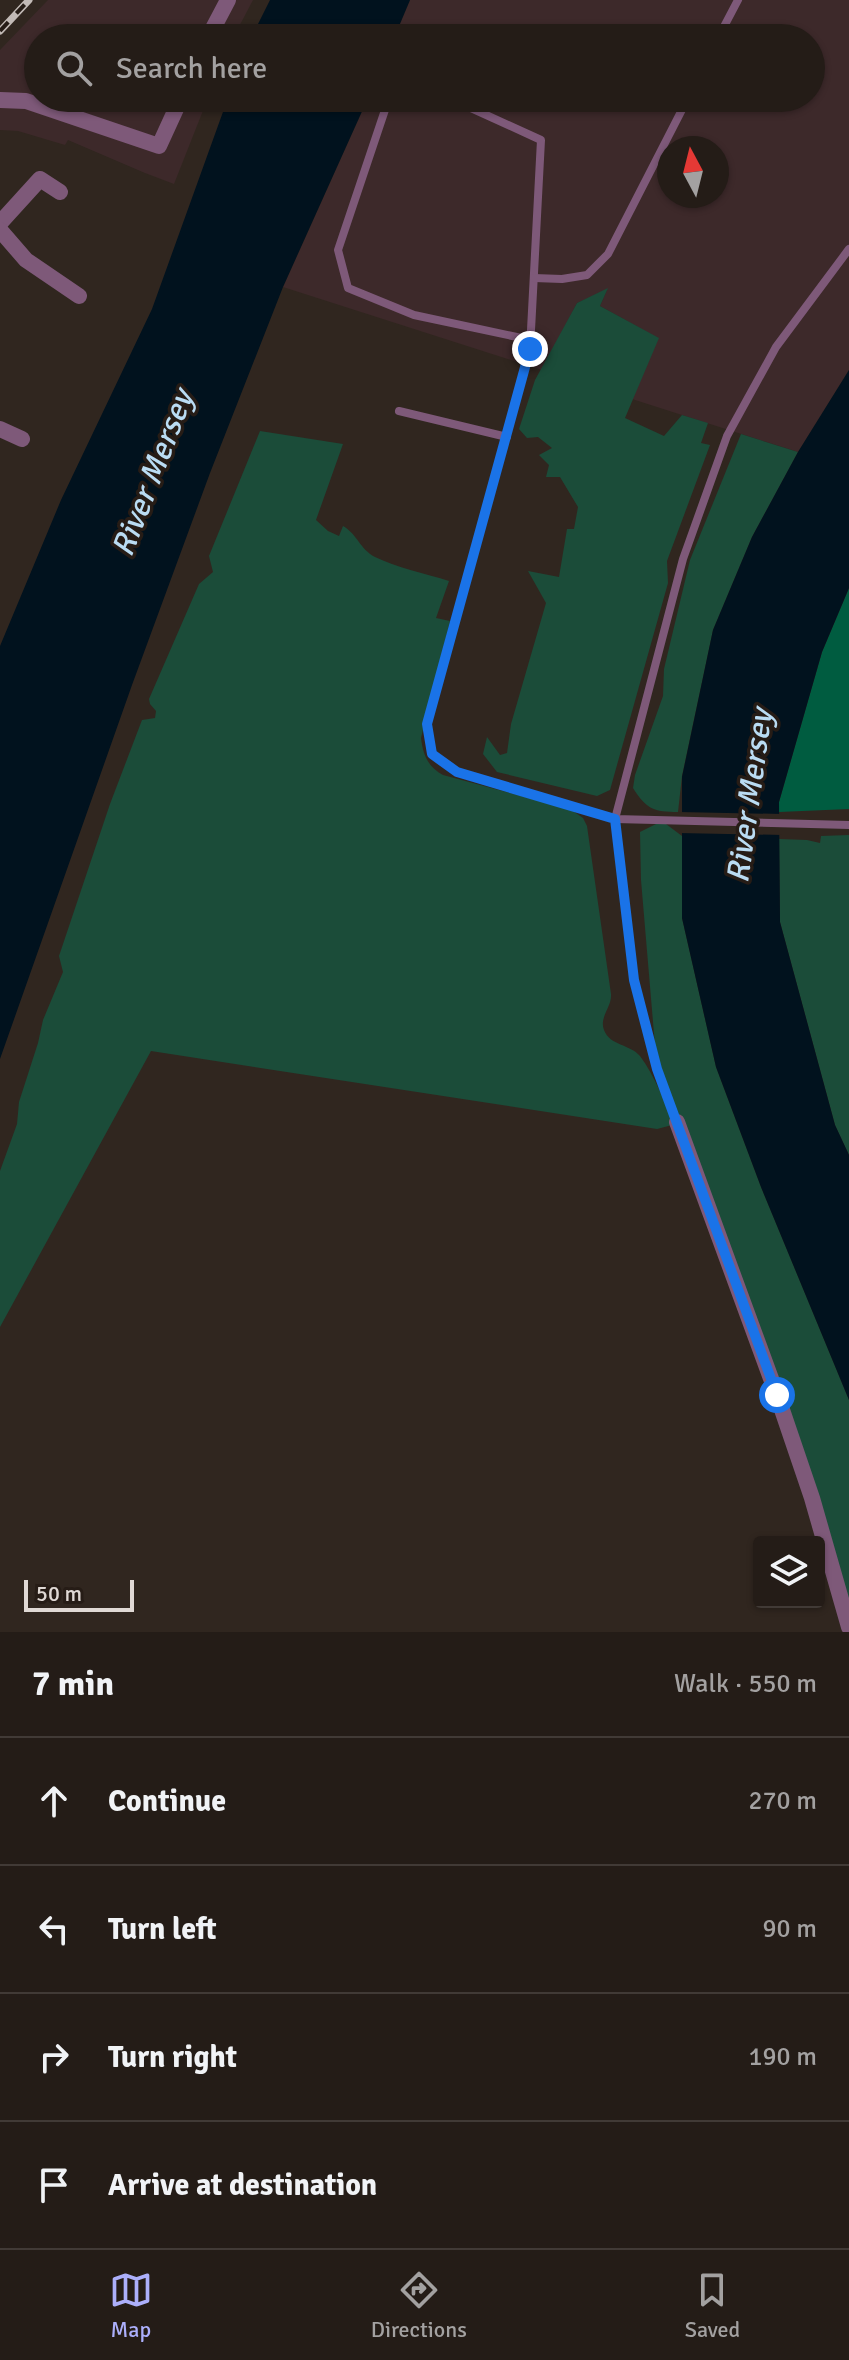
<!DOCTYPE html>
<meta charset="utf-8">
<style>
body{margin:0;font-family:Signika,sans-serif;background:#302924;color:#f1f3f6}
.controls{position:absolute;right:24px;bottom:24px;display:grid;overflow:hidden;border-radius:8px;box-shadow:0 2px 6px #0004}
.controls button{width:72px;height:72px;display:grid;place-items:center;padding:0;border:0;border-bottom:2px solid #413a36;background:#241c17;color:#f1f3f6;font:40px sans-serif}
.compass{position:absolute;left:657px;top:136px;width:72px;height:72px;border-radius:50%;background:#241c17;box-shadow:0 2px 6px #0004;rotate:353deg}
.scale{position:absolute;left:24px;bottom:20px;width:110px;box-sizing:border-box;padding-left:8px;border:4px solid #e0d9d5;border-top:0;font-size:22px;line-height:28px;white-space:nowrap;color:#e0d9d5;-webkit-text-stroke:6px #261c16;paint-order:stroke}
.stop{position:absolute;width:24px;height:24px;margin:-18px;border:6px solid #1a73e8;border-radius:50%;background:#fff}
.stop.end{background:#1a73e8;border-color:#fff;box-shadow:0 2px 8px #0008}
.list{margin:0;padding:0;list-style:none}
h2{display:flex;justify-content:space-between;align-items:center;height:104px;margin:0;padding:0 32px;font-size:34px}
h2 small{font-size:26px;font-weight:400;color:#a3a1a1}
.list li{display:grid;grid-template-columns:52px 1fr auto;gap:24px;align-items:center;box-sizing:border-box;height:128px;padding:0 32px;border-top:2px solid #413a36}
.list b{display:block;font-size:30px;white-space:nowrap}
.list em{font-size:26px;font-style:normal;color:#a3a1a1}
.icon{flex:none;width:44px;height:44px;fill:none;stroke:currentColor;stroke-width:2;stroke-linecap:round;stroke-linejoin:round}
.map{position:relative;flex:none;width:849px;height:1632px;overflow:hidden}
.search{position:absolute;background:#241c17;box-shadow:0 2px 6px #0004;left:24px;right:24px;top:24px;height:88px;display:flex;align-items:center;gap:20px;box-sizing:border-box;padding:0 28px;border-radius:44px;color:#a3a1a1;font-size:30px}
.sheet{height:616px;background:#241c17}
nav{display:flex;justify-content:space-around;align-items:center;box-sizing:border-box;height:112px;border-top:2px solid #413a36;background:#241c17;font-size:22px;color:#a3a1a1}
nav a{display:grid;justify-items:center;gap:4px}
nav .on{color:#acaffb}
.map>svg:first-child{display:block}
</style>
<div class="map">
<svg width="849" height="1632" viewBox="0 0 849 1632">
<rect width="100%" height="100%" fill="#30261f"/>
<!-- industrial -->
<g fill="#3d292a" fill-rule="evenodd">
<path d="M48,0H253L233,38H38V98H208L174,184L145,173L68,140L65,145L18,131L0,130V50Z"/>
<path d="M410,0H849V370L798,452L632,399L658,338L600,306L607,290L577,303L542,370L283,287L368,98H811V38H394ZM669,148H717V196H669Z"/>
</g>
<!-- green -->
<g fill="#1b4c39">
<path d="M608,288L600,306L659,338L625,418L664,436L682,415L708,423L701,443L710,445L667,561L668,583L610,790L597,796L497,772L483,754L487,737L500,755L507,753L511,724L546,603L528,571L559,577L567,529H574L578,507L560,477H546L549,465L539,455L552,448L538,437L527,438L519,429L535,380L577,303Z"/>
<path d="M260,431L343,444L316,520L328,531L339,536L343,526C357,534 360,549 375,557C395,567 427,574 449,581L436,618L450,621L421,738C423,755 428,767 443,775L570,809L583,818L587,826L611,994C612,1007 599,1017 604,1030C610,1046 630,1044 640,1056C655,1076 664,1102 676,1124L657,1129L151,1051L0,1327V1171L17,1124L19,1102L38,1043L43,1020L63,972L59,956L110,804L142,720L155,718L156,711L150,704L149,699L199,584L213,572L209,556Z"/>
<path d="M741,434L798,452L752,537L713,630L682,776L678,812C654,812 646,809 633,788L635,775L663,696L664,669L690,560Z"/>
<path d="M662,821L682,836V918L716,1067L761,1187L849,1400V1627L657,1069L641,880L640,832Z"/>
<path d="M849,835V1155L835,1125L780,922L779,839L807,840L820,843L821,836Z"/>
</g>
<!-- forest -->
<path fill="#005c40" d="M849,588V809L779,812V802L822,652Z"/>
<!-- water -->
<g fill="#01121e">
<path d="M270,0H410L394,38H251Z"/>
<path d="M228,98H368L283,287L210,473L132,685L0,1059V646L61,500L152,309Z"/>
<path d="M849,370V588L822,652L779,802L780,922L835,1125L849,1155V1400L761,1187L716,1067L682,918V777L713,630L752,537L798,452Z"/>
</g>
<!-- pier -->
<path fill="#30261f" d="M678,812L783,814V835L678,833Z"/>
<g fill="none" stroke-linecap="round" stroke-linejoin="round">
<!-- lane -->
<g stroke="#7e5979" stroke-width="8">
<path d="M718,38L738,0"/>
<path d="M391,98L388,101L338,250L348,288L414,315L531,340"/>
<path d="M449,98L541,140L530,349L427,724L432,754L457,772L615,819L849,825"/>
<path d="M534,278L562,279L587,275L608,254L688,98"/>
<path d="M399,411L507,437"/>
<path d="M677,1122L657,1069L634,980L615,819L683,559L727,436L776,347L849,249"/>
</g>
<!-- street -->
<g stroke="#7e5979" stroke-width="16">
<path d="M208,38L228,0"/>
<path d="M0,100L26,101L159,146L181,98"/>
<path d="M0,223L40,179L60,192"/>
<path d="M0,230L26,260L79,296"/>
<path d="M0,429L22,439"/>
<path d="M677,1122L777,1395L812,1498L849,1627"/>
</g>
<!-- rail casing -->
<g stroke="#c2bab6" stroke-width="7">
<path id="rail" d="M0,31L29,0"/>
</g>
<!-- rail -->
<use href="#rail" stroke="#261c16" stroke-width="4" stroke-dasharray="12" stroke-linecap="butt"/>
</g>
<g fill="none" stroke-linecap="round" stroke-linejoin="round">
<!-- route -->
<path stroke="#1a73e8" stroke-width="10" d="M530,349L427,724L432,754L457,772L615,819L634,980L657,1069L777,1395"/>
</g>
<g text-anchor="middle" stroke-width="7" stroke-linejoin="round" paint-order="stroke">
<!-- water labels -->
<g font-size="32" font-style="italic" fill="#badcf3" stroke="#261c16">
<text transform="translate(152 473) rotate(-69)" y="11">River Mersey</text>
<text transform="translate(749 796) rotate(-82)" y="11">River Mersey</text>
</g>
</g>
</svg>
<div class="controls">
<button><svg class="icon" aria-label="layers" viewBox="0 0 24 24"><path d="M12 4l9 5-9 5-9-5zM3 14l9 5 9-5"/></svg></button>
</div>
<svg class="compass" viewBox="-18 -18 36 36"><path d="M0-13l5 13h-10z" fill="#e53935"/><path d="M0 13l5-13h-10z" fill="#a3a1a1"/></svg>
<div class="scale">50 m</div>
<div class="stop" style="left:777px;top:1395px"></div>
<div class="stop end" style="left:530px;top:349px"></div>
<div class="search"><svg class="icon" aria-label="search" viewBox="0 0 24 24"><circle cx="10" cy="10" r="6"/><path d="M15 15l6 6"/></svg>Search here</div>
</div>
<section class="sheet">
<h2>7 min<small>Walk · 550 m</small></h2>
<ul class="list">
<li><svg class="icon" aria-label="ahead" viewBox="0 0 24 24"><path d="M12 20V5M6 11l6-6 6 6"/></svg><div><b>Continue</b></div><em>270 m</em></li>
<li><svg class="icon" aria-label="left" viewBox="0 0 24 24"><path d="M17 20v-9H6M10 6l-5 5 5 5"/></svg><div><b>Turn left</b></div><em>90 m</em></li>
<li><svg class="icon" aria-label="right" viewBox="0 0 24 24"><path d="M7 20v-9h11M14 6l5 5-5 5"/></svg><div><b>Turn right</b></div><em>190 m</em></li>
<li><svg class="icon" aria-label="arrive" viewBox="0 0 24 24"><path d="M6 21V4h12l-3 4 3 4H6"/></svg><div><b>Arrive at destination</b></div></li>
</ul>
</section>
<nav>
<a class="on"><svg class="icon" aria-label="map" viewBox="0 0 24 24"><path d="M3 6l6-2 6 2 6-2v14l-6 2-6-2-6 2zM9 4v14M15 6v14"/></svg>Map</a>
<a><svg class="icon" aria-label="directions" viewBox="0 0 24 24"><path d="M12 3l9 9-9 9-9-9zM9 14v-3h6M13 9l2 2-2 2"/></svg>Directions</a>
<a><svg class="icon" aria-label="saved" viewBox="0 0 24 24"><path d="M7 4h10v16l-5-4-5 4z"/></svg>Saved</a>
</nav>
